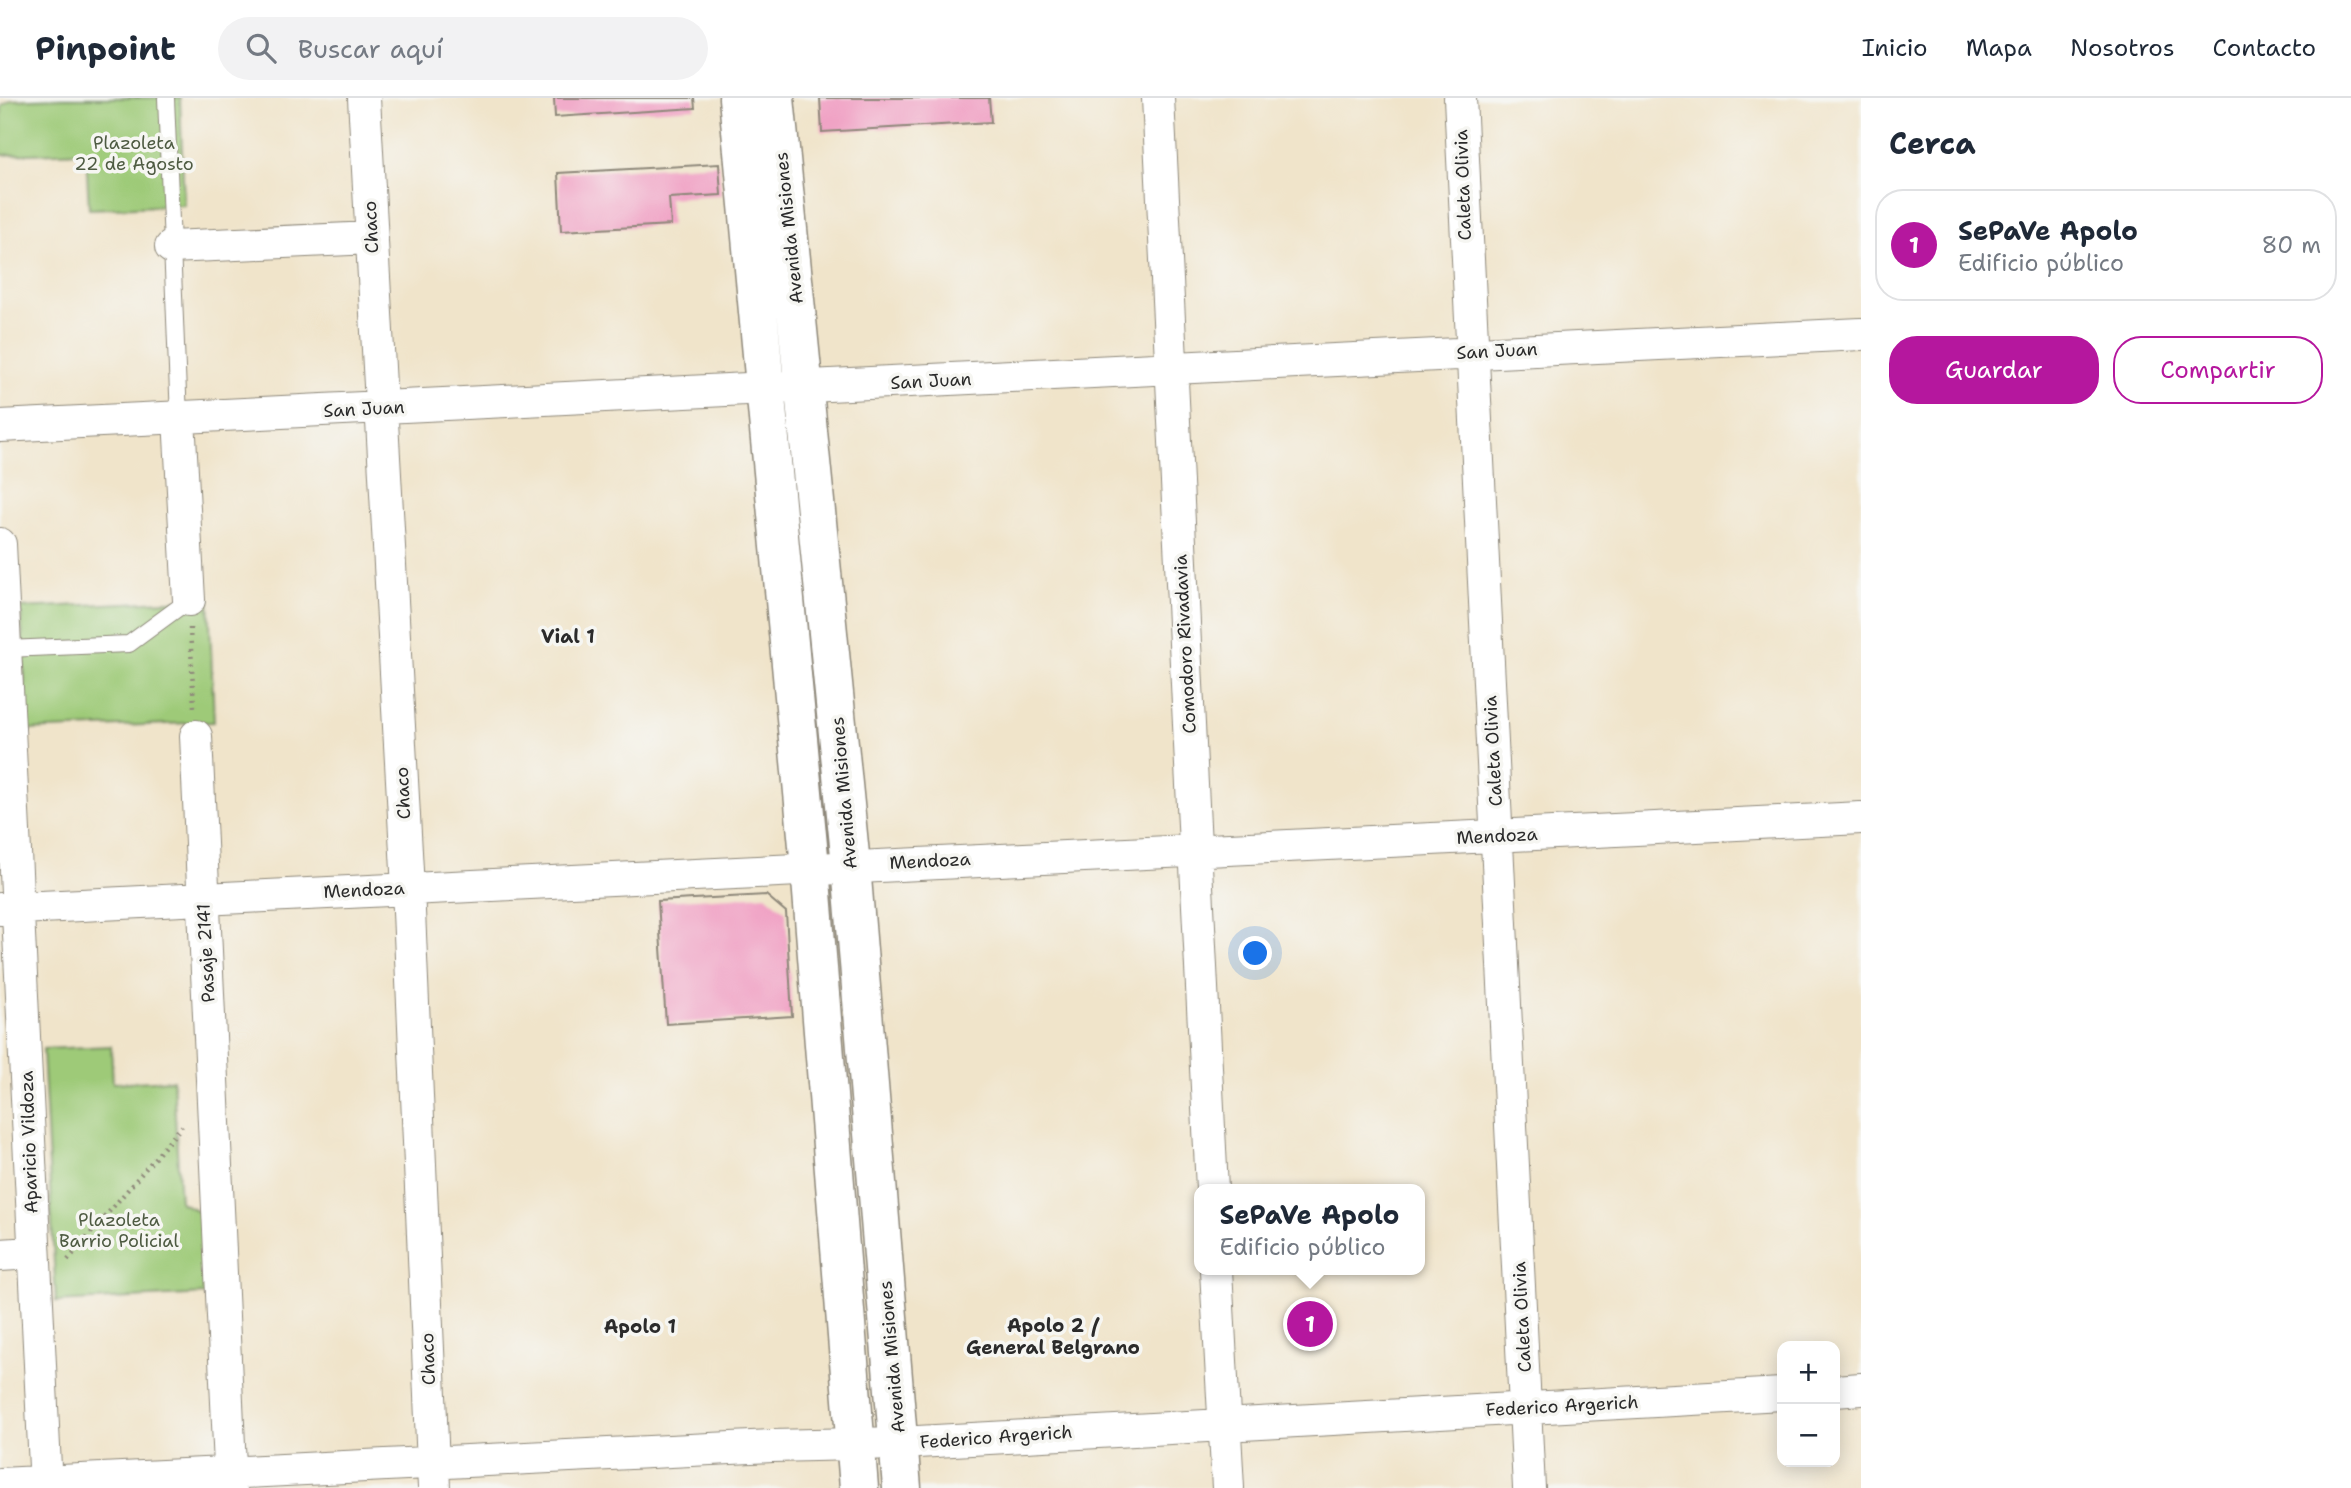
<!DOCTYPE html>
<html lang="es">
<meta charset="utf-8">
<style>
body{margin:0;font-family:"Shantell Sans",sans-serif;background:#f2f2f3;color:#1f2937}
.controls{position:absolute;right:21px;bottom:21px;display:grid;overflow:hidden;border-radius:14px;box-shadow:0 4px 18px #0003}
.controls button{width:63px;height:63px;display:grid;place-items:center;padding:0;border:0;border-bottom:2px solid #e0e1e3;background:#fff;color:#1f2937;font:35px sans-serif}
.you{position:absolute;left:1256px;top:856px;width:24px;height:24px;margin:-18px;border:5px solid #fff;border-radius:50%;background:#1a73e8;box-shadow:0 0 0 10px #1a73e833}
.badge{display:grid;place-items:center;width:46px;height:46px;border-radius:50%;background:#b5179e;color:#fff;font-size:23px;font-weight:700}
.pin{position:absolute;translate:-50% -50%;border:4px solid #fff;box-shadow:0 2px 7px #0006}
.popup{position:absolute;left:1194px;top:1086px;width:231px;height:91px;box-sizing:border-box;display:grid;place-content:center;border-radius:14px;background:#fff;filter:drop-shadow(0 2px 5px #0005);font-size:23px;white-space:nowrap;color:#747a83}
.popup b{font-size:26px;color:#1f2937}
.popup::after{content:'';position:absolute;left:50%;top:100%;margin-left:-14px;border:14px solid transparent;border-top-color:#fff}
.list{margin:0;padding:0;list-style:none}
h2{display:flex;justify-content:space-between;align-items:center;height:91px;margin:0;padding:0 28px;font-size:30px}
h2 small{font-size:23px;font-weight:400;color:#747a83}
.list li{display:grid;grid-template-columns:46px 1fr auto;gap:21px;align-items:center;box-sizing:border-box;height:112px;margin:0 14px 14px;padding:0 14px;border:2px solid #e0e1e3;border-radius:28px}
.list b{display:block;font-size:26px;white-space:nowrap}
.list p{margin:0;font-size:23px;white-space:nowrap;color:#747a83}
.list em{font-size:23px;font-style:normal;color:#747a83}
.actions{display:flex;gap:14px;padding:21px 28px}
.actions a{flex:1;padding:16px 0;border:2px solid #b5179e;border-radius:28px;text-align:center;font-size:24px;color:#b5179e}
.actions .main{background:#b5179e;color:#fff}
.icon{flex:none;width:38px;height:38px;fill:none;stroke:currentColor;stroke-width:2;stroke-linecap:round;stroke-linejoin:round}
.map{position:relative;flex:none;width:1861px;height:1390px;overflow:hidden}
header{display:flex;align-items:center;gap:42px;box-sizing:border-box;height:98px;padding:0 35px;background:#fff;border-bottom:2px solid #e0e1e3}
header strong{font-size:33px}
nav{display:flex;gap:38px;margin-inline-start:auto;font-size:24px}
.search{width:490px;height:63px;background:#f2f2f3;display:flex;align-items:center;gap:18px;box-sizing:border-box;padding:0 24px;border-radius:38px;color:#747a83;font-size:26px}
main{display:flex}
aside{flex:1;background:#fff}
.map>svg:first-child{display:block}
.green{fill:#9eca78;stroke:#647a52;stroke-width:2}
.building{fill:#f09ec2}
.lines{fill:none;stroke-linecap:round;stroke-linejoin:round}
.service-casing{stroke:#8e887a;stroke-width:18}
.minor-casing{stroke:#8e887a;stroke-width:34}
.secondary-casing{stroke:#8e887a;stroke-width:41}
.path{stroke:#8e887a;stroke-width:4.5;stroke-dasharray:2 5;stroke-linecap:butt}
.service{stroke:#fff;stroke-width:16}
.minor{stroke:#fff;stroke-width:32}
.secondary{stroke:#fff;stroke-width:38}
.labels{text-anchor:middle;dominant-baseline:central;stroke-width:7;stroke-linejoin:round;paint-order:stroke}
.park-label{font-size:18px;fill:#4e5b42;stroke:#f6f6f2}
.street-label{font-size:18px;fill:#2b2b2b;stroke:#f6f6f2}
.neighbourhood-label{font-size:19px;font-weight:bold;fill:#2b2b2b;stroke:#f6f6f2}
</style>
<header>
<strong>Pinpoint</strong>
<div class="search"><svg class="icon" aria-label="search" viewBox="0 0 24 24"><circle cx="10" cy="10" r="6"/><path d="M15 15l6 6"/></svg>Buscar aquí</div>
<nav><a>Inicio</a><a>Mapa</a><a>Nosotros</a><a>Contacto</a></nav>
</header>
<main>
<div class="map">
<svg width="1861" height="1390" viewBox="0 0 1861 1390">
<rect width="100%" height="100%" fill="#f6f6f2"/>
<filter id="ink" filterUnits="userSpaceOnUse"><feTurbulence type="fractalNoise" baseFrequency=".0143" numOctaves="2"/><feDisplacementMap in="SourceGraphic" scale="14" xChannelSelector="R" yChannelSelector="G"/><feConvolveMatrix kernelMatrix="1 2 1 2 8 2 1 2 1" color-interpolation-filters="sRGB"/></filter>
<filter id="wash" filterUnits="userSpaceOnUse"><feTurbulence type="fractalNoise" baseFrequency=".00686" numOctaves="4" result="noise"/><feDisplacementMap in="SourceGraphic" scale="28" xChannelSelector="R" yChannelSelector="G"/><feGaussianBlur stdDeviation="1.57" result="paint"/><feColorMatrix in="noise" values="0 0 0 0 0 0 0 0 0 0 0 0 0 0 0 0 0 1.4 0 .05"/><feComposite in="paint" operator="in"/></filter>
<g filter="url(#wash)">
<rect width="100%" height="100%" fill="#f0e4ca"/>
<path class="green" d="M62,0H180L184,107L89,111L86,54L0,57L2,8L12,2Z
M209,501L214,624L27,632L21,510Z
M111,948L113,985L173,982L180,1104L202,1115L206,1196L56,1204L43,951Z"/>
<g id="blocks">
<path class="building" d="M554,0H694L695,10L555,19Z
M820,0H989L991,24L822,34Z
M719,66L721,97L669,100L671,127L561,133L558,75Z
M766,797L786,814L792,918L666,926L658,803Z"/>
</g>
</g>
<g filter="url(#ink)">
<use href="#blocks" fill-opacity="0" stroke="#8e887a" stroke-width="2"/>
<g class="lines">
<g class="service-casing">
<path id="service" d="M166,0L179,320
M6,551L129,546L189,502"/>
</g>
<g class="minor-casing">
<path id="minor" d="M364,0L408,790L434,1390
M1158,0L1212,1091
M1460,0L1529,1390
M171,149L372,140
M179,320L189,502
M0,328L1861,236
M0,446L46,1390
M196,638L231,1390
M0,811L1861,720
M0,1157L33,1155
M1216,1172L1228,1390
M1835,1293L1861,1291
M0,1386L772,1348L899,1345L1782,1296"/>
</g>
<g class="secondary-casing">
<path id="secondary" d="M738,0L810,769L859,1390
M775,0L851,767L902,1390"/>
</g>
<path class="path" d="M190,530L194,609
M68,1162L182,1028"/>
<use href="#service" class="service"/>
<use href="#minor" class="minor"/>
<use href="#secondary" class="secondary"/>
</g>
</g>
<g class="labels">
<g class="park-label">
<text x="134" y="45">Plazoleta<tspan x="134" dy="21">22 de Agosto</tspan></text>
<text x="119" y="1122">Plazoleta<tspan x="119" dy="21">Barrio Policial</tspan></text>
</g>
<g class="street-label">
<text transform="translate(1463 87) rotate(-92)">Caleta Olivia</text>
<text transform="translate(371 129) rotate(-93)">Chaco</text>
<text transform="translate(789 130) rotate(-96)">Avenida Misiones</text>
<text transform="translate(1497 253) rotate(-3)">San Juan</text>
<text transform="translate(931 283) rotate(-3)">San Juan</text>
<text transform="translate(364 311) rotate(-3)">San Juan</text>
<text transform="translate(1185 546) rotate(-93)">Comodoro Rivadavia</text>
<text transform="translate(1493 653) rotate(-93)">Caleta Olivia</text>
<text transform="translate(403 695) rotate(-93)">Chaco</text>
<text transform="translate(844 695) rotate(-95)">Avenida Misiones</text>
<text transform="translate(1497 738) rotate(-3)">Mendoza</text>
<text transform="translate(930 763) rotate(-3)">Mendoza</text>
<text transform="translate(364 792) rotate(-3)">Mendoza</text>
<text transform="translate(206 855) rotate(-93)">Pasaje 2141</text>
<text transform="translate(29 1044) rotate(-92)">Aparicio Vildoza</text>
<text transform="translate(1522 1219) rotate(-93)">Caleta Olivia</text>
<text transform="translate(892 1259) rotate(-95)">Avenida Misiones</text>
<text transform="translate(428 1261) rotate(-92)">Chaco</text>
<text transform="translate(1562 1308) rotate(-3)">Federico Argerich</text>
<text transform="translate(996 1339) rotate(-4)">Federico Argerich</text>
</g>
<g class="neighbourhood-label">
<text x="568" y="538">Vial 1</text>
<text x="1053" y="1227">Apolo 2 /<tspan x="1053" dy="22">General Belgrano</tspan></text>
<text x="640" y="1228">Apolo 1</text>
</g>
</g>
</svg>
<div class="controls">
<button>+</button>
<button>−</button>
</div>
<div class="you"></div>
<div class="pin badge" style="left:1310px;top:1226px">1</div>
<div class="popup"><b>SePaVe Apolo</b>Edificio público</div>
</div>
<aside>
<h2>Cerca<small></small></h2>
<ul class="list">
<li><span class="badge">1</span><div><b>SePaVe Apolo</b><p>Edificio público</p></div><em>80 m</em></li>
</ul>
<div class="actions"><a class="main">Guardar</a><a>Compartir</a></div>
</aside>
</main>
